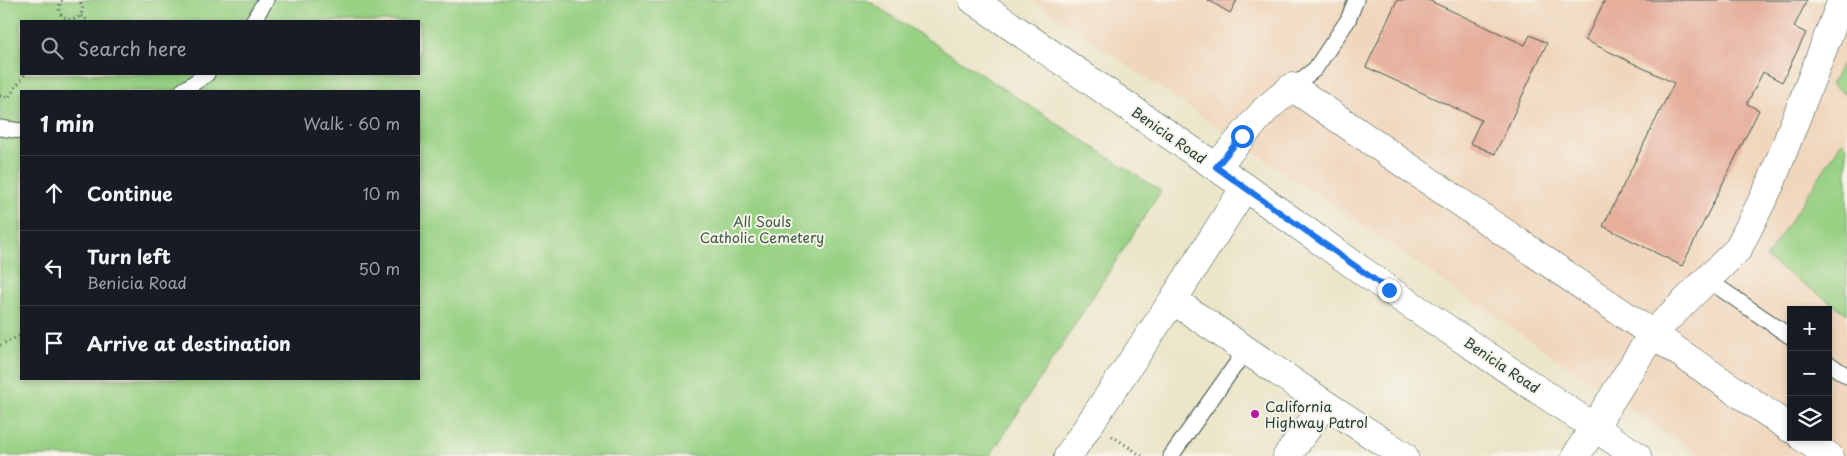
<!DOCTYPE html>
<meta charset="utf-8">
<style>
body{margin:0;font-family:"Playpen Sans",sans-serif;background:#20242c;color:#f1f3f6}
.controls{position:absolute;right:15px;bottom:15px;display:grid;overflow:hidden;border-radius:0px;box-shadow:0 2px 8px #0003}
.controls button{width:45px;height:45px;display:grid;place-items:center;padding:0;border:0;border-bottom:1px solid #363941;background:#171b24;color:#f1f3f6;font:25px sans-serif}
.stop{position:absolute;width:15px;height:15px;margin:-11px;border:4px solid #1a73e8;border-radius:50%;background:#fff}
.stop.end{background:#1a73e8;border-color:#fff;box-shadow:0 1px 5px #0008}
.list{margin:0;padding:0;list-style:none}
h2{display:flex;justify-content:space-between;align-items:center;height:65px;margin:0;padding:0 20px;font-size:21px}
h2 small{font-size:16px;font-weight:400;color:#9ea1a6}
.list li{display:grid;grid-template-columns:32px 1fr auto;gap:15px;align-items:center;box-sizing:border-box;height:75px;padding:0 20px;border-top:1px solid #363941}
.list b{display:block;font-size:19px;white-space:nowrap}
.list p{margin:0;font-size:16px;white-space:nowrap;color:#9ea1a6}
.list em{font-size:16px;font-style:normal;color:#9ea1a6}
.icon{flex:none;width:28px;height:28px;fill:none;stroke:currentColor;stroke-width:2;stroke-linecap:round;stroke-linejoin:round}
.map{position:relative;flex:none;width:1847px;height:456px;overflow:hidden}
.search{position:absolute;background:#171b24;box-shadow:0 2px 8px #0003;left:20px;top:20px;width:400px;height:55px;display:flex;align-items:center;gap:12px;box-sizing:border-box;padding:0 18px;border-radius:0px;color:#9ea1a6;font-size:19px}
.panel{position:absolute;background:#171b24;box-shadow:0 2px 8px #0003;left:20px;top:90px;width:400px;height:290px;border-radius:0px}
.map>svg:first-child{display:block}
.built{fill:#f0d6bc;fill-rule:evenodd}
.green{fill:#98d184;stroke:#5c875c;fill-rule:evenodd}
.building{fill:#e6af9c}
.lines{fill:none;stroke-linecap:round;stroke-linejoin:round}
.service-casing{stroke:#3e564a;stroke-width:17}
.minor-casing{stroke:#3e564a;stroke-width:29}
.secondary-casing{stroke:#3e564a;stroke-width:29}
.path{stroke:#3e564a;stroke-width:3;stroke-dasharray:1 4;stroke-linecap:butt}
.service{stroke:#fff;stroke-width:15}
.minor{stroke:#fff;stroke-width:28}
.secondary{stroke:#fff;stroke-width:28}
.route{stroke:#1a73e8;stroke-width:6}
.poi-dot{fill:#b5179e;stroke:#f7f3e8;stroke-width:2}
.labels{text-anchor:middle;dominant-baseline:central;stroke-width:4;stroke-linejoin:round;paint-order:stroke}
.street-label{font-size:14px;fill:#1f3d34;stroke:#f7f3e8}
.park-label{font-size:14px;fill:#375b44;stroke:#f7f3e8}
.poi-label{font-size:14px;fill:#1f3d34;stroke:#f7f3e8;text-anchor:start}
</style>
<div class="map">
<svg width="1847" height="456" viewBox="0 0 1847 456">
<rect width="100%" height="100%" fill="#f7f3e8"/>
<filter id="ink" filterUnits="userSpaceOnUse"><feTurbulence type="fractalNoise" baseFrequency=".02" numOctaves="2"/><feDisplacementMap in="SourceGraphic" scale="10" xChannelSelector="R" yChannelSelector="G"/><feConvolveMatrix kernelMatrix="1 2 1 2 8 2 1 2 1" color-interpolation-filters="sRGB"/></filter>
<filter id="wash" filterUnits="userSpaceOnUse"><feTurbulence type="fractalNoise" baseFrequency=".0096" numOctaves="4" result="noise"/><feDisplacementMap in="SourceGraphic" scale="20" xChannelSelector="R" yChannelSelector="G"/><feGaussianBlur stdDeviation="1.12" result="paint"/><feColorMatrix in="noise" values="0 0 0 0 0 0 0 0 0 0 0 0 0 0 0 0 0 1.4 0 .05"/><feComposite in="paint" operator="in"/></filter>
<g filter="url(#wash)">
<rect width="100%" height="100%" fill="#ebe5c9"/>
<path class="built" d="M1032,0H1847V456H1699ZM1791,310H1828V437H1791Z"/>
<path class="green" d="M0,0H867L1161,191L990,456H0ZM21,21H419V74H21ZM21,91H419V379H21Z
M1847,54V95L1831,85Z
M1842,142L1847,146V314L1766,258Z"/>
<g id="blocks">
<path class="building" d="M1208,0H1237L1230,13Z
M1397,0H1428L1525,45L1530,35L1547,43L1495,154L1470,143L1481,120L1366,67Z
M1605,0H1807L1794,27L1806,33L1782,82L1763,72L1747,104L1759,110L1682,266L1603,226L1674,83L1585,40Z"/>
</g>
</g>
<g filter="url(#ink)">
<use href="#blocks" fill-opacity="0" stroke="#3e564a" stroke-width="1"/>
<g class="lines">
<g class="service-casing">
<path id="service" d="M253,21L266,0
M1292,87L1315,69L1348,20L1356,0
M182,91L207,74
M0,128L21,131
M1708,280L1791,337
M1828,363L1847,376
M1171,456L1246,350"/>
</g>
<g class="minor-casing">
<path id="minor" d="M1216,167L1265,110L1292,87L1791,429
M1173,300L1325,404L1404,456
M1802,437L1829,456
M1068,456L1173,300L1245,187
M1287,456L1325,404
M1576,456L1653,333L1738,249L1771,183L1842,0"/>
</g>
<g class="secondary-casing">
<path id="secondary" d="M973,0L1245,187L1389,290L1637,456"/>
</g>
<path class="path" d="M62,0L60,3L59,11C67,29 91,16 79,0
M81,16L89,21
M0,96L9,97L25,74
M0,345L21,335
M1112,436L1142,456"/>
<use href="#service" class="service"/>
<use href="#minor" class="minor"/>
<use href="#secondary" class="secondary"/>
</g>
</g>
<g class="lines" filter="url(#ink)">
<path class="route" d="M1242,136L1216,167L1389,290"/>
</g>
<circle class="poi-dot" cx="1255" cy="414" r="5"/>
<g class="labels">
<g class="street-label">
<text transform="translate(1169 135) rotate(35)">Benicia Road</text>
<text transform="translate(1502 365) rotate(34)">Benicia Road</text>
</g>
<g class="park-label">
<text x="762" y="221">All Souls<tspan x="762" dy="16">Catholic Cemetery</tspan></text>
</g>
<g class="poi-label">
<text x="1265" y="406">California<tspan x="1265" dy="16">Highway Patrol</tspan></text>
</g>
</g>
</svg>
<div class="controls">
<button>+</button>
<button>−</button>
<button><svg class="icon" aria-label="layers" viewBox="0 0 24 24"><path d="M12 4l9 5-9 5-9-5zM3 14l9 5 9-5"/></svg></button>
</div>
<div class="stop" style="left:1242px;top:136px"></div>
<div class="stop end" style="left:1389px;top:290px"></div>
<div class="search"><svg class="icon" aria-label="search" viewBox="0 0 24 24"><circle cx="10" cy="10" r="6"/><path d="M15 15l6 6"/></svg>Search here</div>
<section class="panel">
<h2>1 min<small>Walk · 60 m</small></h2>
<ul class="list">
<li><svg class="icon" aria-label="ahead" viewBox="0 0 24 24"><path d="M12 20V5M6 11l6-6 6 6"/></svg><div><b>Continue</b></div><em>10 m</em></li>
<li><svg class="icon" aria-label="left" viewBox="0 0 24 24"><path d="M17 20v-9H6M10 6l-5 5 5 5"/></svg><div><b>Turn left</b><p>Benicia Road</p></div><em>50 m</em></li>
<li><svg class="icon" aria-label="arrive" viewBox="0 0 24 24"><path d="M6 21V4h12l-3 4 3 4H6"/></svg><div><b>Arrive at destination</b></div></li>
</ul>
</section>
</div>
